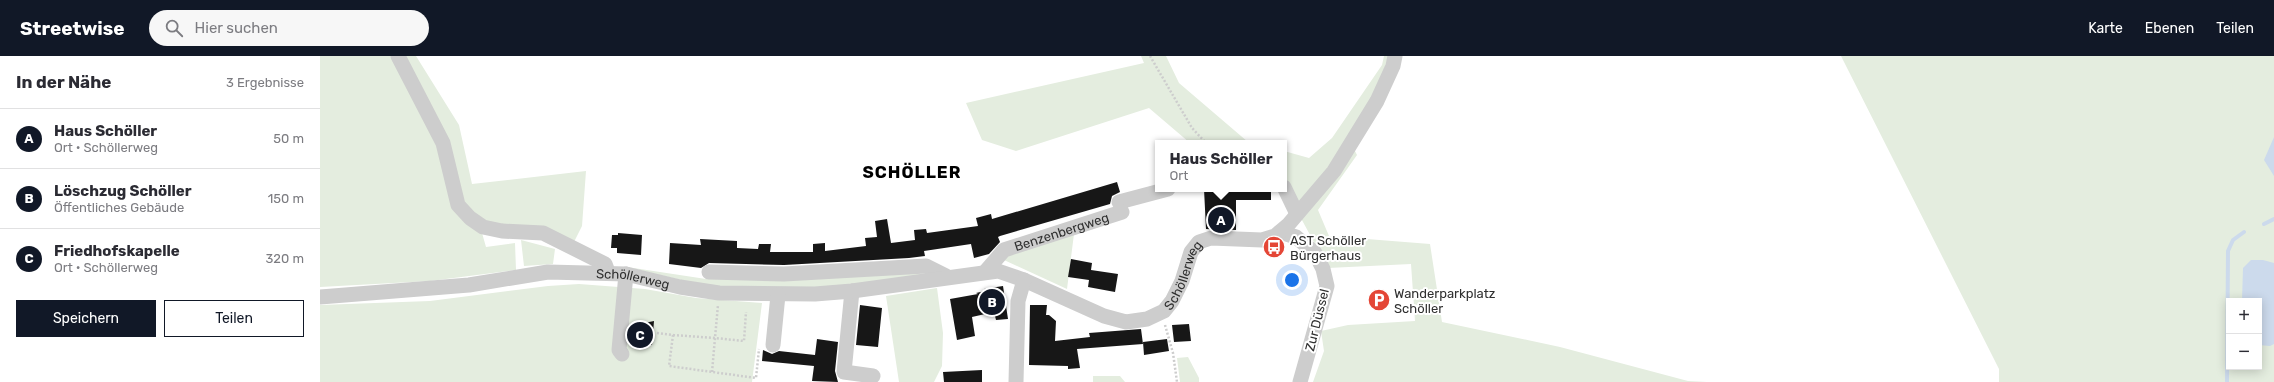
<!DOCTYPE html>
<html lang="de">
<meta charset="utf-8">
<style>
body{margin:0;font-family:Rubik,sans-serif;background:#f7f7f7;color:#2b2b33}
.controls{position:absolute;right:12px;bottom:12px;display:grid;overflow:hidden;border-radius:0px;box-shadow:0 2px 10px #0003}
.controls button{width:36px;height:36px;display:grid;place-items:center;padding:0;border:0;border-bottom:1px solid #e1e1e2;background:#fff;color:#2b2b33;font:20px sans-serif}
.you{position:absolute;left:972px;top:224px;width:14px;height:14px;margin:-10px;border:3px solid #fff;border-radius:50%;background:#1a73e8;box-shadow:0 0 0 6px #1a73e833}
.badge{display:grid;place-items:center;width:26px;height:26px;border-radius:50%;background:#111827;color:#fff;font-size:13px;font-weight:700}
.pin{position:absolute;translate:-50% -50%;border:2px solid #fff;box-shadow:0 1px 4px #0006}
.popup{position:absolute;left:835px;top:84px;width:132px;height:52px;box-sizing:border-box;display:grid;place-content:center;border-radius:0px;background:#fff;filter:drop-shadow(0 1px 3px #0005);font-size:13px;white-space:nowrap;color:#7c7c81}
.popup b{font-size:15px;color:#2b2b33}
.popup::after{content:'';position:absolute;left:50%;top:100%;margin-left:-8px;border:8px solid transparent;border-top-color:#fff}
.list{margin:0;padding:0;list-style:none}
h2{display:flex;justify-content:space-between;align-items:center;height:52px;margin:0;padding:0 16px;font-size:17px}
h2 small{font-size:13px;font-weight:400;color:#7c7c81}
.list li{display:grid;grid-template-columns:26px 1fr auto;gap:12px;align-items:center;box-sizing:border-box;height:60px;padding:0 16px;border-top:1px solid #e1e1e2}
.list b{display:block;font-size:15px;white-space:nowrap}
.list p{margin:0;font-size:13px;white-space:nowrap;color:#7c7c81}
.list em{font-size:13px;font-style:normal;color:#7c7c81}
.actions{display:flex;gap:8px;padding:12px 16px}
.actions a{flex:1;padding:9px 0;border:1px solid #111827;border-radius:0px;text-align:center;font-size:14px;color:#111827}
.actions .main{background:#111827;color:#fff}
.icon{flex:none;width:22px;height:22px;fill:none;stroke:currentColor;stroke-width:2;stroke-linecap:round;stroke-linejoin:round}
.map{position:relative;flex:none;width:1954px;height:326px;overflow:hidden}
header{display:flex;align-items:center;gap:24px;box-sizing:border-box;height:56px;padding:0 20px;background:#111827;color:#fff}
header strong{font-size:19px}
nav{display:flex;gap:22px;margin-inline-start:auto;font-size:14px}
.search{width:280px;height:36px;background:#f7f7f7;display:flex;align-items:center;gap:10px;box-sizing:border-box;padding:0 14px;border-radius:22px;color:#7c7c81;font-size:15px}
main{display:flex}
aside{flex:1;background:#fff}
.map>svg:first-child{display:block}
.green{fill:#e4eddf;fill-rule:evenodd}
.water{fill:#ccdaec}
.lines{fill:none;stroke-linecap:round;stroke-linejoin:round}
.stream{stroke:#ccdaec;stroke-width:4}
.building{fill:#171717}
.path{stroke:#cdcdcd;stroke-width:2.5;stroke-dasharray:2 2;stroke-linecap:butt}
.minor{stroke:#cdcdcd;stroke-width:15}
.labels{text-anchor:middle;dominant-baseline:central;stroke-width:4;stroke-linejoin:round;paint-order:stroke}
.street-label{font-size:13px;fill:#303030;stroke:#fff}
.poi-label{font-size:13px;fill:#303030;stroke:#fff;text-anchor:start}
.district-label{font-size:17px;font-weight:bold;letter-spacing:1px;fill:#000;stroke:#fff}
</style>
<header>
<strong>Streetwise</strong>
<div class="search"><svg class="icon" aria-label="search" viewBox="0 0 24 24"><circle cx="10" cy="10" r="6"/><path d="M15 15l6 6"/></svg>Hier suchen</div>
<nav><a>Karte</a><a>Ebenen</a><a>Teilen</a></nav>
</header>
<main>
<aside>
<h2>In der Nähe<small>3 Ergebnisse</small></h2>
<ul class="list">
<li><span class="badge">A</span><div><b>Haus Schöller</b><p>Ort · Schöllerweg</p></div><em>50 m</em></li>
<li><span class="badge">B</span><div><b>Löschzug Schöller</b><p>Öffentliches Gebäude</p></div><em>150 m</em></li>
<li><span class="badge">C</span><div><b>Friedhofskapelle</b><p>Ort · Schöllerweg</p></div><em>320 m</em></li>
</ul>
<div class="actions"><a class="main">Speichern</a><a>Teilen</a></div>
</aside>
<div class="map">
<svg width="1954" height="326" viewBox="0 0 1954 326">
<rect width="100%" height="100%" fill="#fff"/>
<path class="green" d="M0,0H74L110,64L131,142L162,177L166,191L195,187L196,214L110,225L0,231Z
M81,0H96L139,69L152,128L266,115L262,170L253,188L164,166L142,147Z
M821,0H846L859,27L928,86L933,87H870L829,52L696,95L662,84L646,47L824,7Z
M1064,0H1069L1034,93L1037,99L998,154L1009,180L1110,188L1122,266L1240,291L1368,325L1387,326H993L1004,295L1001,275L1028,269L1095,265L1091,208L1008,212L964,131V95L989,102L1012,82L1062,9Z
M1521,0H1954V326H1679V313ZM1909,245H1939V311H1909Z
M754,178L747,233L684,204V201Z
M201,184L235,193L233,208L204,210Z
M307,211L386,223L551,215L611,218L496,233L390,231Z
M259,228L325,233L376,242L442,247L432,326H0V249L110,245L228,230Z
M617,232L623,277L622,310L614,326H579L566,240Z
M868,301L879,322V326H860L857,302Z
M773,320H800L805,326H773Z"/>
<path class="water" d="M1954,81V120L1944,104Z
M1931,204H1943L1954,207V288L1950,290L1939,289V245H1922L1923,212Z"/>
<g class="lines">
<path class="stream" d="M1944,168L1954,163
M1907,326L1908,195L1913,184L1924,176"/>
</g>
<path class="building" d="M797,126L800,136L792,140L790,148L680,180L678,181L680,186L669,198L654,202L651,188L604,195L605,200L589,202L464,209L389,207L381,212L349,208L350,187L381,189L380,183L417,185V192L438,193L439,188H451L450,196H493V188L505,187V195L546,190L545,182L557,181L555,165L567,163L571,187L595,184L594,174L606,173L607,177L658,170L656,162L671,158L672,163Z
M884,133H951V144H916V174L886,173Z
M298,177L322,179L321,199L297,197V192H291L292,179H298Z
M751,203L772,207L771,214L798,218L795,236L768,231L769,224L748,221Z
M683,230L688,263L676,264L674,256L652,261L655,280L637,284L630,243L658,238L656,237L665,235L664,233Z
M540,249L562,252L558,291L536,289Z
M710,249H727L726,259H729L736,265L735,285L770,281L769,277L821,273L823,288L757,293L760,312L748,313V310L709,309Z
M334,265L332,289L309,287L310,270Z
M869,268L871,285L854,286L852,269Z
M497,283L518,286L515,315L518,326L492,325L494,310L442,305L443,294L452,298L459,295L495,299Z
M847,283L849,295L824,299L823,286Z
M662,314V326H624L623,316Z"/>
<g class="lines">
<path class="path" d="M830,0L872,72L886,87
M845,269L853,297L857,326
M337,277L353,279L349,310L436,322L439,293
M353,279L395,282L398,249
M392,316L395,282L424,285L426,256"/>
<g class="minor">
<path d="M78,0L123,87L138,149L150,162L163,171L182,175L223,177L285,208L288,216"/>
<path d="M964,131L977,158"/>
<path d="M799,146L848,133"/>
<path d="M960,176L976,181L995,197L1003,213L1007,230L980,326"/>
<path id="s1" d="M666,215L684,194L802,156"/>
<path d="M389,216L464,218L606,210L626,220"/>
<path d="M532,235L524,316L553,320"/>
<path id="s2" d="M0,241L149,229L228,216L306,218L360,231L399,237L495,238L532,235L678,215L704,224L784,260L806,266L827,263L844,255L852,245L862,225L871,196L879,186L891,182L942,184L955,180L968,169L1014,115L1057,45L1073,10L1075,0"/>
<path d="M453,289L458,239"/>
<path d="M302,298L299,294L306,218"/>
<path d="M696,326L698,245L704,224"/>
</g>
</g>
<defs>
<g id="bus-disc" transform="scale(1.15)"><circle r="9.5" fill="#e44636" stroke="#fff"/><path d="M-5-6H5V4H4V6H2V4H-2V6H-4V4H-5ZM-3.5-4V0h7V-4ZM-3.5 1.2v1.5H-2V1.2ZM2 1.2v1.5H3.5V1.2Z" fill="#fff"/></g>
<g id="parking-disc" transform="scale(1.15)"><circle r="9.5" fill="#e44636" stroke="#fff"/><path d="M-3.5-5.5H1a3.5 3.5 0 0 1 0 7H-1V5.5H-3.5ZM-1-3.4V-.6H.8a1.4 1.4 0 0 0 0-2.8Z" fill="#fff"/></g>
</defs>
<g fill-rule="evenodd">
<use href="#bus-disc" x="954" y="191"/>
<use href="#parking-disc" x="1059" y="244"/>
</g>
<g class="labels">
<g class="street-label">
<text stroke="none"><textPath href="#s1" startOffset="88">Benzenbergweg</textPath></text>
<text stroke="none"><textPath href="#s2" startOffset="902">Schöllerweg</textPath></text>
<text stroke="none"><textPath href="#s2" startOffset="315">Schöllerweg</textPath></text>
<text transform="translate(997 264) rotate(-76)">Zur Düssel</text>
</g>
<g class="poi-label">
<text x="970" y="184">AST Schöller<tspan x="970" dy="15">Bürgerhaus</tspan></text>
<text x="1074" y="237">Wanderparkplatz<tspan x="1074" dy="15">Schöller</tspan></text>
</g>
<g class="district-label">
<text x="592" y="116">SCHÖLLER</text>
</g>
</g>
</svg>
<div class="controls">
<button>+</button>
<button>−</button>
</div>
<div class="you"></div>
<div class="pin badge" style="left:901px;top:164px">A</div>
<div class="popup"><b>Haus Schöller</b>Ort</div>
<div class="pin badge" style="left:672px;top:246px">B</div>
<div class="pin badge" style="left:320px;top:279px">C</div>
</div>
</main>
